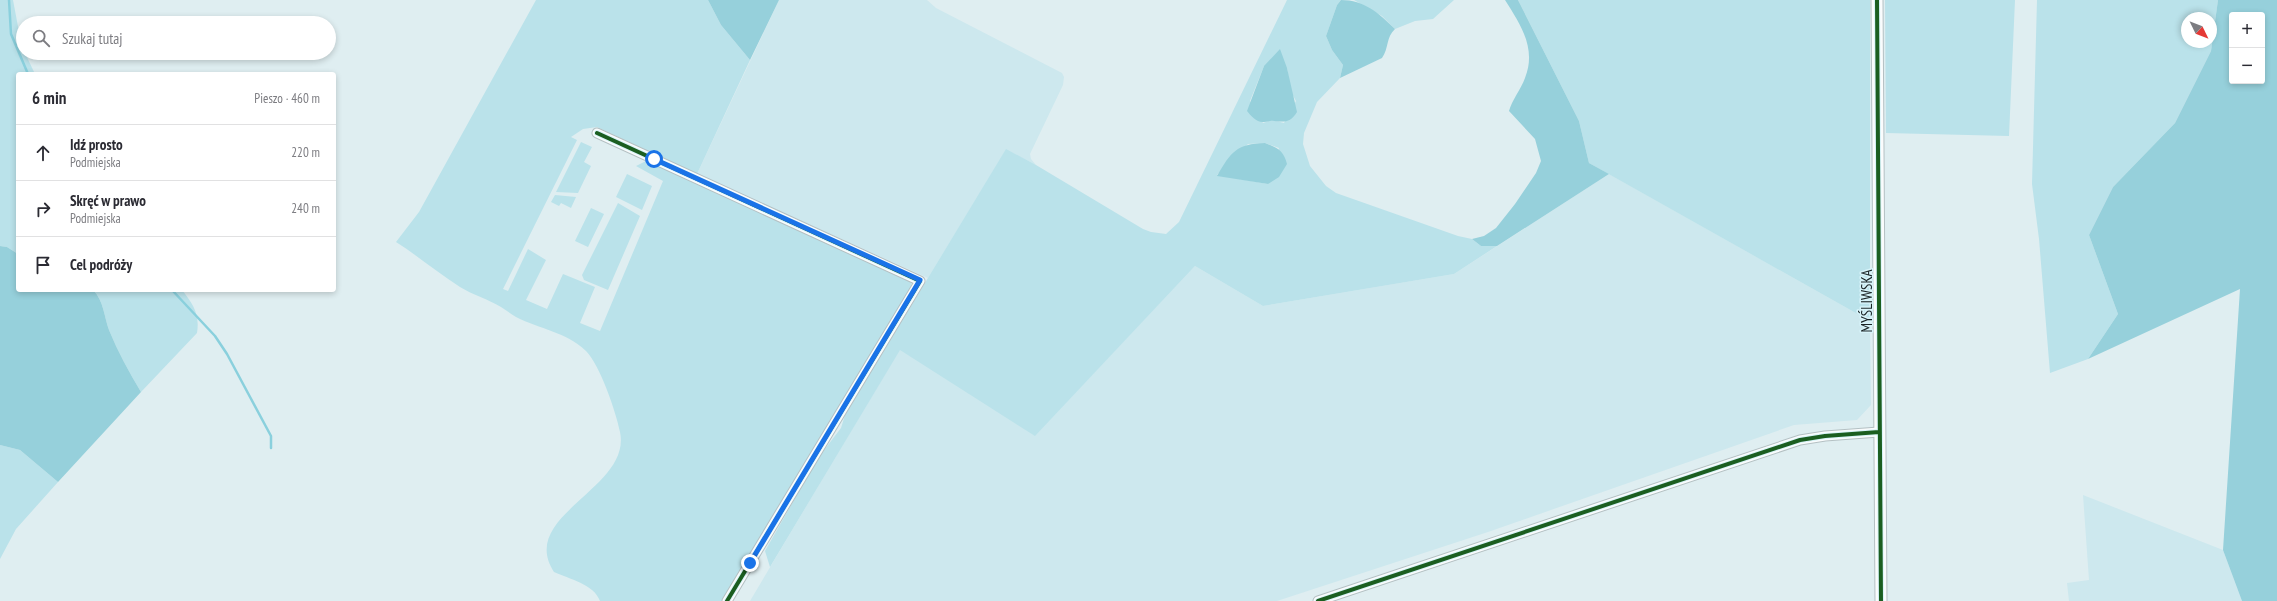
<!DOCTYPE html>
<html lang="pl">
<meta charset="utf-8">
<style>
body{margin:0;font-family:"PT Sans Narrow",sans-serif;background:#f7f7f7;color:#2b2b33}
.controls{position:absolute;right:12px;top:12px;display:grid;overflow:hidden;border-radius:4px;box-shadow:0 2px 6px #0003}
.controls button{width:36px;height:36px;display:grid;place-items:center;padding:0;border:0;border-bottom:1px solid #e1e1e2;background:#fff;color:#2b2b33;font:20px sans-serif}
.compass{position:absolute;left:2181px;top:12px;width:36px;height:36px;border-radius:50%;background:#fff;box-shadow:0 2px 6px #0003;rotate:133deg}
.stop{position:absolute;width:12px;height:12px;margin:-9px;border:3px solid #1a73e8;border-radius:50%;background:#fff}
.stop.end{background:#1a73e8;border-color:#fff;box-shadow:0 1px 4px #0008}
.list{margin:0;padding:0;list-style:none}
h2{display:flex;justify-content:space-between;align-items:center;height:52px;margin:0;padding:0 16px;font-size:17px}
h2 small{font-size:13px;font-weight:400;color:#7c7c81}
.list li{display:grid;grid-template-columns:26px 1fr auto;gap:12px;align-items:center;box-sizing:border-box;height:56px;padding:0 16px;border-top:1px solid #e1e1e2}
.list b{display:block;font-size:15px;white-space:nowrap}
.list p{margin:0;font-size:13px;white-space:nowrap;color:#7c7c81}
.list em{font-size:13px;font-style:normal;color:#7c7c81}
.icon{flex:none;width:22px;height:22px;fill:none;stroke:currentColor;stroke-width:2;stroke-linecap:round;stroke-linejoin:round}
.map{position:relative;flex:none;width:2277px;height:601px;overflow:hidden}
.search{position:absolute;background:#fff;box-shadow:0 2px 6px #0003;left:16px;top:16px;width:320px;height:44px;display:flex;align-items:center;gap:10px;box-sizing:border-box;padding:0 14px;border-radius:22px;color:#7c7c81;font-size:15px}
.panel{position:absolute;background:#fff;box-shadow:0 2px 6px #0003;left:16px;top:72px;width:320px;height:220px;border-radius:4px}
.map>svg:first-child{display:block}
.built{fill:#cde8ee}
.green{fill:#bae2ea;fill-rule:evenodd}
.forest{fill:#96d0db;fill-rule:evenodd}
.lines{fill:none;stroke-linecap:round;stroke-linejoin:round}
.stream{stroke:#8ad0dd;stroke-width:2.5}
.minor-casing{stroke:#b4c0c3;stroke-width:11}
.tertiary-casing{stroke:#b4c0c3;stroke-width:13}
.minor{stroke:#fafcfd;stroke-width:9}
.tertiary{stroke:#fafcfd;stroke-width:11}
.cycleway-casing{stroke:#d7f3f9;stroke-width:6}
.cycleway{stroke:#1b5e20;stroke-width:4}
.route{stroke:#1a73e8;stroke-width:5}
.labels{text-anchor:middle;dominant-baseline:central;stroke-width:3;stroke-linejoin:round;paint-order:stroke}
.street-label{font-size:15px;fill:#1a2426;stroke:#d7f3f9}
</style>
<div class="map">
<svg width="2277" height="601" viewBox="0 0 2277 601">
<rect width="100%" height="100%" fill="#dfeef1"/>
<path class="built" d="M779,0H927L936,8L1062,73L1064,77L1063,85L1030,154L1031,159L1036,165L1006,150L928,278L697,174Z
M1609,174L1870,321L1871,405L1857,420L1794,425L1488,532L1277,601H750L900,349L1035,435L1195,266L1263,306L1454,274Z
M2083,495L2223,550L2242,601H2069L2067,583L2089,580Z"/>
<path class="green" d="M0,0H13L23,53H25L35,74H18V254L7,247L0,246Z
M536,0H708L721,25L750,60L697,174L597,127L583,129L571,137L577,140L503,289L508,291L528,249L546,260L526,300L547,309L563,274L595,287L580,323L600,331L663,181L636,166L648,160L912,282L910,290L722,601H600C594,584 569,579 554,572C517,515 632,489 620,432C616,412 600,365 586,351C566,332 540,329 516,317C511,314 506,310 501,307C488,299 473,295 460,287C438,273 418,256 396,242L419,212Z
M1287,0H1341L1337,5L1326,36L1332,50L1343,65L1340,78L1317,102L1304,133L1303,144L1310,166L1326,186L1336,193L1458,236L1472,239L1481,246H1497L1454,274L1263,306L1195,266L1035,436L900,350L770,567L765,551L818,458L841,428L845,415L1006,149L1036,165L1143,229L1151,232L1166,234L1179,222ZM1264,66L1287,68L1291,92L1296,101L1284,123L1272,120L1263,123L1250,101ZM1265,143L1279,148L1268,184L1217,175L1248,144Z
M1354,0H1454L1433,19L1415,21L1395,29L1382,16Z
M1518,0H1870V321L1589,163L1579,121Z
M1885,0H2015L2009,136L1886,133Z
M2037,0H2218L2211,51L2175,123L2113,187L2089,235L2118,314L2088,359L2050,373L2039,239L2032,184ZM2187,18H2211V42H2187Z
M581,142L592,147L584,162L591,166L578,193L556,192Z
M627,174L652,186L642,210L616,197Z
M555,195L576,197L571,208L561,203L559,206L551,202Z
M618,203L640,216L608,290L584,280L582,275Z
M591,208L604,214L588,247L575,241Z
M93,290H182C193,304 200,314 197,333L141,392C129,372 118,352 109,330C104,317 104,301 93,290Z
M0,445L20,450L58,482L16,529L0,559Z"/>
<path class="forest" d="M708,0H779L750,60L721,25Z
M1341,0C1364,0 1379,13 1395,29C1386,37 1389,48 1382,58L1340,78L1343,65L1332,50L1326,36L1337,5Z
M1505,0H1518L1579,121L1589,163L1609,174L1497,246H1481L1472,239L1484,236L1496,228L1515,204L1536,173L1541,161L1535,139L1509,111C1512,100 1521,89 1525,78C1537,48 1520,24 1505,0Z
M2218,0H2277V601H2242L2223,550L2240,289L2088,359L2118,314L2089,235L2113,187L2175,123L2211,51ZM2232,15H2262V81H2232Z
M1280,49L1287,68L1297,112C1290,123 1285,122 1274,121C1270,120 1268,122 1264,122C1257,123 1251,116 1247,111L1264,66Z
M1265,143C1278,148 1284,151 1287,164L1279,177L1268,184L1217,176C1231,152 1236,144 1265,143Z
M0,246L7,247L18,254V290H93C104,301 104,317 109,330C118,352 129,372 141,392L58,482L20,450L0,445Z"/>
<g class="lines">
<path class="stream" d="M9,0L11,34L28,74
M172,290L215,336L227,354L271,436V448"/>
<g class="minor-casing">
<path id="minor" d="M597,133L920,281L727,601
M1318,601L1800,440L1825,436L1879,432"/>
</g>
<g class="tertiary-casing">
<path id="tertiary" d="M1877,0L1881,601"/>
</g>
<use href="#minor" class="minor"/>
<use href="#tertiary" class="tertiary"/>
<g class="cycleway-casing">
<path id="cycleway" d="M1877,0L1881,601
M597,133L920,281L727,601
M1318,601L1800,440L1825,436L1879,432"/>
</g>
<use href="#cycleway" class="cycleway"/>
</g>
<g class="lines">
<path class="route" d="M654,159L920,280L750,563"/>
</g>
<g class="labels">
<g class="street-label">
<text transform="translate(1866 301) rotate(-90)">MYŚLIWSKA</text>
</g>
</g>
</svg>
<div class="controls">
<button>+</button>
<button>−</button>
</div>
<svg class="compass" viewBox="-18 -18 36 36"><path d="M0-13l5 13h-10z" fill="#e53935"/><path d="M0 13l5-13h-10z" fill="#7c7c81"/></svg>
<div class="stop" style="left:654px;top:159px"></div>
<div class="stop end" style="left:750px;top:563px"></div>
<div class="search"><svg class="icon" aria-label="search" viewBox="0 0 24 24"><circle cx="10" cy="10" r="6"/><path d="M15 15l6 6"/></svg>Szukaj tutaj</div>
<section class="panel">
<h2>6 min<small>Pieszo · 460 m</small></h2>
<ul class="list">
<li><svg class="icon" aria-label="ahead" viewBox="0 0 24 24"><path d="M12 20V5M6 11l6-6 6 6"/></svg><div><b>Idź prosto</b><p>Podmiejska</p></div><em>220 m</em></li>
<li><svg class="icon" aria-label="right" viewBox="0 0 24 24"><path d="M7 20v-9h11M14 6l5 5-5 5"/></svg><div><b>Skręć w prawo</b><p>Podmiejska</p></div><em>240 m</em></li>
<li><svg class="icon" aria-label="arrive" viewBox="0 0 24 24"><path d="M6 21V4h12l-3 4 3 4H6"/></svg><div><b>Cel podróży</b></div></li>
</ul>
</section>
</div>
